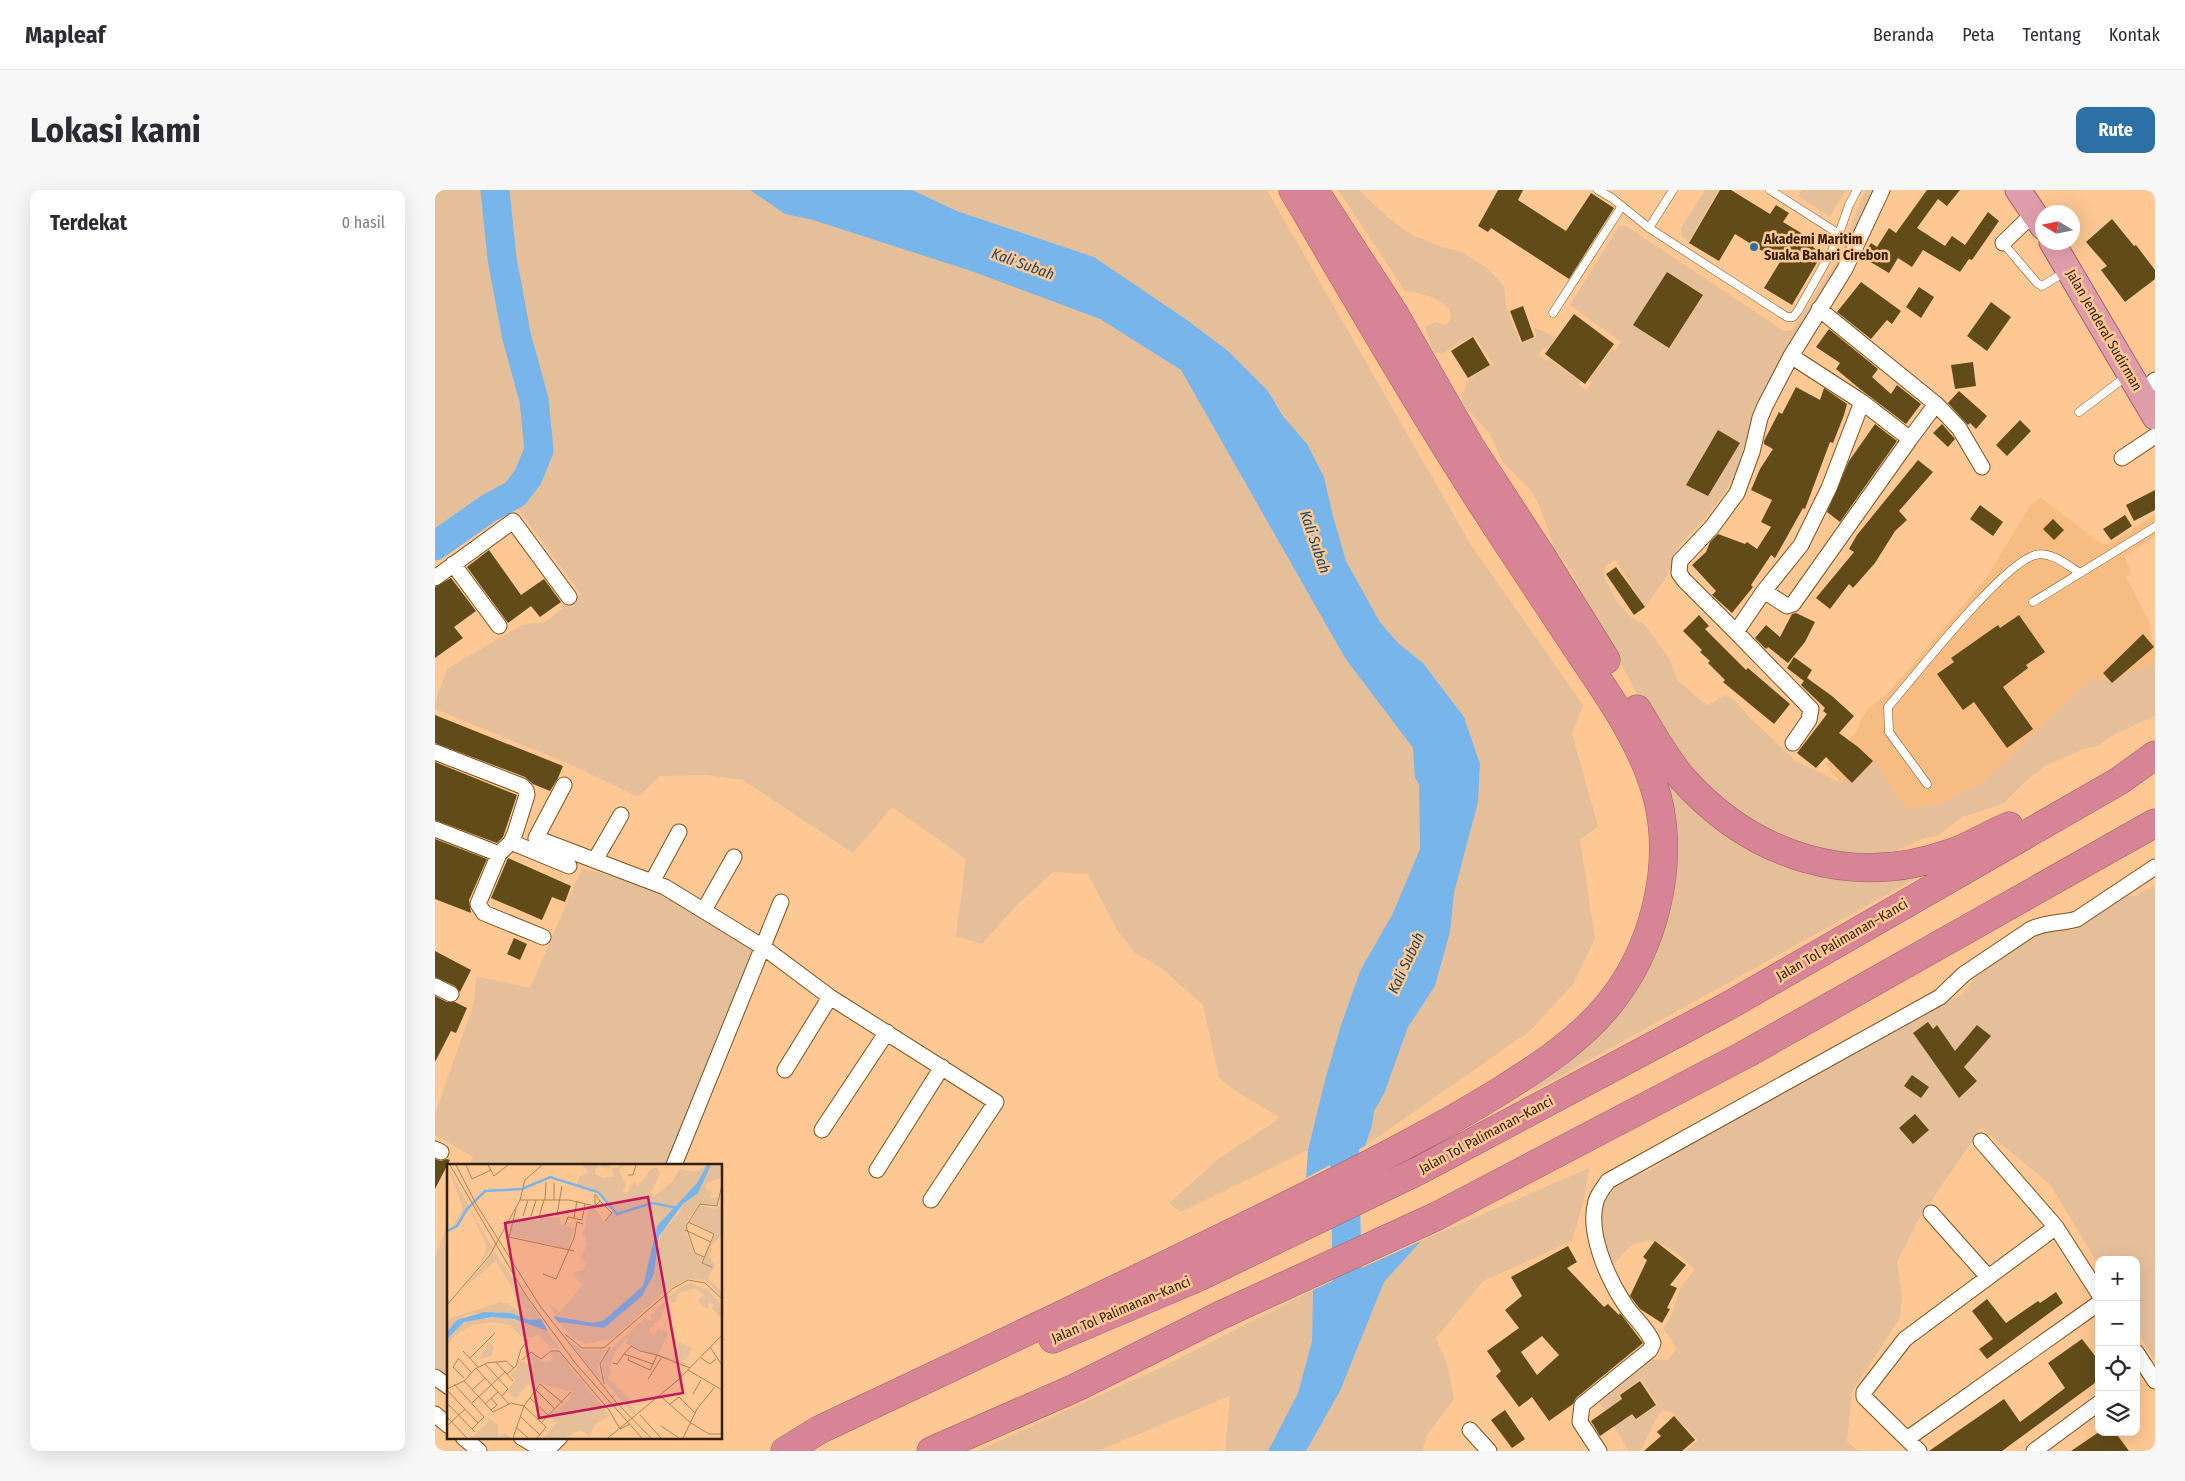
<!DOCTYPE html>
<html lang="id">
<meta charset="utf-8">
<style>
body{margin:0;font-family:"Fira Sans Condensed",sans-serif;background:#f7f7f7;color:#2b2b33}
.controls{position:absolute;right:15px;bottom:15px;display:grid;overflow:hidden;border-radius:10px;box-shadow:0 5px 20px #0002}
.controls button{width:45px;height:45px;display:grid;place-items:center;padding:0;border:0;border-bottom:1px solid #e1e1e2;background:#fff;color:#2b2b33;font:25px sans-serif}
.compass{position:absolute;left:1600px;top:15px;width:45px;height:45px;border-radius:50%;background:#fff;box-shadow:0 5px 20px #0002;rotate:280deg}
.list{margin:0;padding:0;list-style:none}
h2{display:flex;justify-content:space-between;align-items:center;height:65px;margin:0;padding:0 20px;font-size:21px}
h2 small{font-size:16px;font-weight:400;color:#7c7c81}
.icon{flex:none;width:28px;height:28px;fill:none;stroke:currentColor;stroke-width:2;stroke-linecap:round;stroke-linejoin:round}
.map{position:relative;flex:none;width:1720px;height:1261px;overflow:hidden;border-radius:10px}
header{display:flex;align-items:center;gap:30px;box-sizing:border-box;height:70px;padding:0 25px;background:#fff;border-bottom:1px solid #e1e1e2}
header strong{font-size:24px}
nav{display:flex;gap:28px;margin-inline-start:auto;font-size:18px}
.intro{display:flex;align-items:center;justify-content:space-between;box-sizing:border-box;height:120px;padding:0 30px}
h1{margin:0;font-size:35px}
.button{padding:12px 22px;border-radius:10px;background:#2d70a6;color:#fff;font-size:18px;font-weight:700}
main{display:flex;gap:30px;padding:0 30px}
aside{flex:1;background:#fff;border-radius:10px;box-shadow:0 5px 20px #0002}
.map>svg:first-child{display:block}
.built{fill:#f7bc81}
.green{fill:#e4bf9a;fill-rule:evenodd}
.water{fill:#78b5eb}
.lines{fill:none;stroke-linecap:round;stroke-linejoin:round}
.river{stroke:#78b5eb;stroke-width:29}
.building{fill:#614c19;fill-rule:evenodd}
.service-casing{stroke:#7e5019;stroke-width:9}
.minor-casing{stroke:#7e5019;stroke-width:17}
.trunk-casing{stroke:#9d6165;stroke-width:27}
.motorway-casing{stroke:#9d6165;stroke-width:29}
.service{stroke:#fff;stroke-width:8}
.minor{stroke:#fff;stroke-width:15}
.trunk{stroke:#df9cab;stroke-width:25}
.motorway{stroke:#d78496;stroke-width:28}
.poi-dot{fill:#2d70a6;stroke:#fdc893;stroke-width:2}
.labels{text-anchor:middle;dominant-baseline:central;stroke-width:5;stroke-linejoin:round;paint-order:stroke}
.poi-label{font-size:14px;font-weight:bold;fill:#321f09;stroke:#fdc893;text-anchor:start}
.street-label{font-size:14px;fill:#321f09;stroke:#fdc893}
.water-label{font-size:15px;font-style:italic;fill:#1a466a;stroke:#fdc893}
.inset-river{fill:none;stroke:#78b5eb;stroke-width:2.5}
.inset-road{fill:none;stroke:#ac845c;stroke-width:1}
.view{fill:#c2185b;fill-opacity:0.15;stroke:#c2185b;stroke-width:2.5}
.inset-edge{fill:none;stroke:#321f09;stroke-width:2.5}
</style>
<header>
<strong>Mapleaf</strong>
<nav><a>Beranda</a><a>Peta</a><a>Tentang</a><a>Kontak</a></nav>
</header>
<div class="intro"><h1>Lokasi kami</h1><a class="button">Rute</a></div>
<main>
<aside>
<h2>Terdekat<small>0 hasil</small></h2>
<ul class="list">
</ul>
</aside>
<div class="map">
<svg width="1720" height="1261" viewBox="0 0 1720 1261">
<rect width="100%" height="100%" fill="#fdc893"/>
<path class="built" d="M1606,308L1668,355L1679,351L1720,324V347L1689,366L1696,382L1691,387L1714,431L1715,445L1720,454V473L1673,491L1663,488L1654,490L1549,591L1506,613L1476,619L1468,614L1439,574L1419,590L1406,593L1391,574L1422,541L1425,531L1434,518L1454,502L1552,387L1596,314Z"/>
<path class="green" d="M0,0H315L350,24L378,30L536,81L665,129L746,180L910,468L978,558L980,588L984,594L985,659L957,725L926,779L906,835L890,890L873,960L746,1022L734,1013L786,967L835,935L844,927L802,902L784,888L768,815L726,778L700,763L682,740L653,684L618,682L580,717L547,754L521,746L531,669L457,617L418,663L308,590L271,585L225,586L203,607L141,577L0,519V513L12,479L87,435L110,432L146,404L83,319L58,302L0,343Z
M477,0H832L1036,355L1148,515L1137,544L1163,636L1145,650L1160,748L1139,793L1095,841L930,956L937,936L939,921L949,904L973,837L1000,796L1015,742L1019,703L1043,612L1045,574L1029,527L988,473L963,453L945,432L911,371L898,326L889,287L833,201L793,161L752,130L659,67L522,21Z
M903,0H924L950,25L975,44L1007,57L1027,62L1052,78L1069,96L1071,116L1085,153L1102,147L1098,137L1121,147L1112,159L1109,157L1103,165L1111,171L1113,168L1146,192L1144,195L1151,200L1157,192L1154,190L1177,159L1180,161L1186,152L1135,115L1184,36H1191L1349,141L1357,140L1403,69L1428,6L1431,0H1439L1401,84L1358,148L1326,205L1302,279L1290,302L1268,331L1244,355L1239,372L1227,394L1210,416L1180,370L1170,376L1169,387L1183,413L1197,428L1210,435L1234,468L1242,490L1271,515L1279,512L1291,505L1300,511L1313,526L1361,571L1406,593L1419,590L1439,573L1468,614L1476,619L1506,613L1549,591L1654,490L1663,488L1673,491L1720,473V526L1680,544L1663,556L1649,559L1610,576L1593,589L1568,614L1527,627L1504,645L1490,648L1451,665L1436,667L1391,660L1364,652L1291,618L1268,599L1205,509L1133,376L1121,362L1106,320L1098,303L1067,271L1055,244L1025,211L1033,190L1058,174L1039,145L1007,164L998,162L990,137L1000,132L1011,135C1031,114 984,102 970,101Z
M1270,0H1284L1253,52L1247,46L1246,38Z
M1367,0H1411L1395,27L1363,6Z
M1220,577L1284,639L1315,660L1351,676L1393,685L1496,680L1100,900L1097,899L1099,896L1209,773Z
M147,678L212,695L312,751L318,762L316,773L231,975H35L38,967L0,945V924L39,813L41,786L95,798Z
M1720,695V1171L1701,1139V1070H1664V1076L1615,994L1546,938L1483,1030L1462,1072L1467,1105L1465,1128L1417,1202L1412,1251L1423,1261H1251L1263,1250L1237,1223L1228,1220C1220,1227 1212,1250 1205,1261H1194L1163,1210L1215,1169L1233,1170L1241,1159L1236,1149L1228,1139L1235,1128L1246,1097L1260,1079C1243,1065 1223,1042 1198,1055C1190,1059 1183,1071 1176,1077C1168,1052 1156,1008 1186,991C1193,987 1203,986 1211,982C1224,976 1233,968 1242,959L1501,816L1526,805L1542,786L1555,777L1561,769L1601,744L1612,740H1640L1693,706H1700ZM1206,1189L1223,1215L1201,1230L1183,1205Z
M1154,978L1149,1009L1137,1051L1048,1091L1001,1148L1013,1177L1019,1209L992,1245L987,1261H871L905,1201L949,1092L986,1051Z
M14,1031V1187L0,1177V1067Z
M878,1100L877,1151L863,1203L833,1261H790L795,1206L663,1261H542L727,1177Z"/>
<path class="water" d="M315,0H477L522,21L659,67L752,130L793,161L833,201L848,226L872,254L889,287L898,326L911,371L945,432L963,453L988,473L1029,527L1045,574L1043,612L1019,703L1015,742L1000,796L973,837L949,904L939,921L937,936L930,956L871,988L873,960L890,890L906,835L926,779L957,725L985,659L984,594L980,588L978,558L910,468L746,180L665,129L536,81L378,30L350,24Z
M986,1051L949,1092L905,1201L871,1261H833L863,1203L877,1151L878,1100Z"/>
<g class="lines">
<path class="river" d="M0,356L54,318L80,304L93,287L104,260L99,210L81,144L67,68L60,0
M913,928L909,942L913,1123"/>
</g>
<path class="building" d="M1063,0H1088L1083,10L1131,41L1156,3L1179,18L1134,89L1056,38L1053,42L1043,36Z
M1285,0H1296L1335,24L1341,15L1354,23L1348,32L1381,52L1378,57L1387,64L1357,115L1329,98L1345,72L1300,44L1284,71L1254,53Z
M1492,0H1525L1512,16L1503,9L1482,38L1510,56L1517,46L1530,55L1553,22L1564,31L1537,70L1534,69L1525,82L1488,60L1477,77L1463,68L1454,83L1427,67L1436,53L1442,57L1454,38L1461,43Z
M1677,29L1699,56L1701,55L1720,80V89L1690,112L1666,80L1672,76L1651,52Z
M1232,82L1268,105L1234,158L1198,135Z
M1426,92L1466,121L1457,134L1452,130L1436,149L1402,122Z
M1484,97L1499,107L1486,128L1471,117Z
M1556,112L1576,127L1552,161L1532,146Z
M1088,116L1099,147L1087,152L1075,121Z
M1139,124L1179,154L1150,194L1110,164Z
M1394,139L1443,179L1437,187L1456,204L1462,195L1486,214L1471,234L1425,199L1401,179L1405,173L1381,157Z
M1038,147L1055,175L1033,188L1016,161Z
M1538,172L1541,196L1520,199L1516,175Z
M1361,197L1385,210L1389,198L1412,214L1409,225L1398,253L1395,252L1370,319L1368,318L1340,368L1336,365L1316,395L1318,397L1297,423L1277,405L1281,401L1257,375L1271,362L1275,352L1283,344L1310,354L1312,352L1322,359L1336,337L1326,332L1337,310L1316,300L1325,279L1338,259L1329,254V251L1344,222L1347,224Z
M1524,201L1552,226L1541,239L1535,233L1533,235L1513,213Z
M1585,230L1596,241L1572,266L1561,255Z
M1440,234L1462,251L1405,332L1392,322L1414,271Z
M1507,234L1520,249L1513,257L1498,243Z
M1283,240L1305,253L1273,306L1251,295Z
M1483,270L1498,282L1464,321L1472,330L1460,341L1440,373L1418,398L1414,394L1395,419L1381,408L1419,362L1414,359L1422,345Z
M1720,300V320L1699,331L1691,315Z
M1545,315L1568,332L1558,346L1535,329Z
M1690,325L1697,336L1676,350L1668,339Z
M1618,329L1629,340L1619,350L1608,339Z
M54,360L86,405L109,389L126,412L105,427L96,416L73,433L32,377Z
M1181,377L1210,417L1199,425L1171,384Z
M16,388L41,421L19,437L28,448L0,468V397Z
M1361,423L1380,432L1370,452L1353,473L1333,457L1331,459L1320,448L1331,435L1345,447L1357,424Z
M1264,425L1274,436L1270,439L1311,480L1313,478L1355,514L1339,534L1288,492L1290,490L1273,473L1275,471L1265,462L1267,460L1248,441Z
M1584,425L1610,462L1591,475L1593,478L1568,497L1598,539L1572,558L1539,512L1528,520L1502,484L1519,472L1516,468L1563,435L1565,438Z
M1708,444L1719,457L1677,493L1668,483Z
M1359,467L1377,480L1372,488L1397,506L1419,526L1404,543L1423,557L1438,571L1417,593L1391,567L1381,578L1362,563L1392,524L1388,521L1390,518L1366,495L1369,491L1352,478Z
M0,525L128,576L123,588L115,601L98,594L90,587L0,553Z
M0,572L82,605L68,647L62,653L0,630Z
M0,649L52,669L34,710L36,723L0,709Z
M73,668L136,696L130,712L117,707L107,730L56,708Z
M79,748L92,754L85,770L72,764Z
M0,761L36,780L25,802L20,796L0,787Z
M0,806L12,812H20L32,818L21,843L16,841L0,872Z
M1493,832L1498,839L1502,835L1520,861L1542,835L1556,846L1529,877L1542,891L1524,908L1478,843Z
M1477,885L1494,897L1486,908L1469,896Z
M1480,924L1494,940L1478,954L1464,938Z
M0,969L6,971L12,969L15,970L0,999Z
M1220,1051L1251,1075L1235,1095L1242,1098L1232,1118L1235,1119L1227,1133L1205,1119L1195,1106L1212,1070L1208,1067Z
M1133,1056L1142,1072L1132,1078L1169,1117L1173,1114L1184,1125L1185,1123L1208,1153L1141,1208L1138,1214L1114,1231L1097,1207L1084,1217L1061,1186L1066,1181L1052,1161L1084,1138L1070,1120L1087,1106L1076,1087ZM1107,1146L1124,1165L1102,1185L1086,1162Z
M1621,1102L1628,1113L1552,1169L1544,1159L1558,1149L1537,1121L1552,1109L1571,1133L1603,1111L1605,1113Z
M1647,1149L1664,1171V1190L1567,1261H1494L1569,1209L1585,1232L1604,1218L1630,1198L1613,1173Z
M1205,1191L1221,1215L1201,1229L1197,1224L1165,1246L1156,1231L1187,1209L1185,1205Z
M1070,1220L1090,1249L1077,1258L1056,1230Z
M1239,1226L1260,1250L1247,1261H1209L1226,1246L1222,1242Z
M1664,1242H1680L1694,1261H1636Z"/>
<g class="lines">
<g class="service-casing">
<path id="service" d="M1163,0L1177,8L1214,38L1352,127H1358L1363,121L1399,57L1404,44
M1335,0L1404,44L1414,15L1422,0
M1214,38L1238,0
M1568,53L1602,93L1607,96L1630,82
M1118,123L1187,16
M1644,222L1692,186
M1598,412L1720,337
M1492,594L1454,542L1453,517C1480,486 1566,375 1600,365C1616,361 1632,375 1645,383"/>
</g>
<g class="minor-casing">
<path id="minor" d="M1568,53L1599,23
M1384,119L1501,214L1524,238L1547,277
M1356,166L1427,212L1394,298L1366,355L1329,401L1301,442L1249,390L1244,383L1245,371L1277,337L1302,303L1317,262L1325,228L1330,216L1356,166L1410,79L1447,0
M1706,203L1720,190
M1475,249L1501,214
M1687,268L1720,246
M18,374L64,436
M0,388L78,331L134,407
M1329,401L1352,416L1358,414L1475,249L1427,212
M1301,442L1376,519L1374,530L1358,553
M0,562L87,596L91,600L92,605L80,643L76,652L64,664L43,714L49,723L108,747
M129,595L101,648L230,697L328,757L395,807L561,912L496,1010
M0,639L64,664
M76,652L134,676
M160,670L186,625
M217,692L244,642
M269,720L299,667
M0,796L16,804
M350,880L395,807
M387,940L452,842
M1546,951L1621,1037L1664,1104
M0,959L6,962
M239,975L346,712
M442,980L507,877
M1496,1023L1553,1087
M1701,1162L1720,1191
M0,1187L14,1197
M0,1224L14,1236
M1035,1240L1054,1261
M28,1247L44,1261
M86,1247L101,1256L115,1257L125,1247
M1472,1249L1664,1113
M1164,1261L1145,1232L1147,1215L1215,1160L1218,1153C1212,1137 1198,1128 1189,1113C1172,1087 1152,1042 1161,1011C1163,1004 1169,997 1173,991L1505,807L1529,784L1596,739C1613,731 1625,734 1642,729L1720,677
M1484,1261L1429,1207V1202L1470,1149L1621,1037
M1599,1261L1664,1213"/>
</g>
<g class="trunk-casing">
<path id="trunk" d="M1583,0L1608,37
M1617,52L1720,227"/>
</g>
<g class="motorway-casing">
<path id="motorway" d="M879,0L960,125L1036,258L1106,365L1171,470
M1202,519C1216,542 1230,568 1248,589C1317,666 1416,699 1516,663C1536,656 1555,644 1574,636
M618,1149L764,1087L985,980L1293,816L1684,591L1720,565
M350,1261L384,1240C547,1163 711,1086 873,1005C939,972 1004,939 1067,900C1105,876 1145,850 1174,814C1219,759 1240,675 1222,606C1208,555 1178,512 1149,469C1123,430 1098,392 1073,354C997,239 928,119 858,0
M496,1261L640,1198L786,1125L1002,1026L1311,864L1720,633"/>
</g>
<use href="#service" class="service"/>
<use href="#minor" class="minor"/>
<use href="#trunk" class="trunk"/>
<use href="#motorway" class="motorway"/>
</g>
<circle class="poi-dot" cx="1319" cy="57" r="5"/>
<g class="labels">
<g class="poi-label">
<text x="1329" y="49">Akademi Maritim<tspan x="1329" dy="16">Suaka Bahari Cirebon</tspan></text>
</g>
<g class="street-label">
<text transform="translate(1669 140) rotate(60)">Jalan Jenderal Sudirman</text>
<text transform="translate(1407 750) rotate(-30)">Jalan Tol Palimanan–Kanci</text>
<text transform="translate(1051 945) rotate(-28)">Jalan Tol Palimanan–Kanci</text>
<text transform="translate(686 1120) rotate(-23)">Jalan Tol Palimanan–Kanci</text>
</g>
<g class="water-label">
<text transform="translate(588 74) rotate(20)">Kali Subah</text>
<text transform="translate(880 352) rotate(71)">Kali Subah</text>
<text transform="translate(971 773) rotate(-65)">Kali Subah</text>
</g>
</g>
<g transform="translate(12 974)">
<rect width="275" height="275" fill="#fdc893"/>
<path d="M0,1L22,42L9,63L0,65L5,64L16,44ZM135,1H160L163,3L161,5L151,1L148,6V10L156,14L167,12L165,5L178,1L172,6L179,22L175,27L180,29L187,18L191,23L204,5L210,3L213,10L204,28L207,32L225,18L233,5L249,8L260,1L250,19L210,62L196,122L157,156L146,159L110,152L100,139L113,148L136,121L126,111L127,108L136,107L140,98L134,94L140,80L136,69L142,44H147L158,58L168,46L148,27L129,21L133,12L142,8ZM264,1H275L273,14L260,19L258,24L265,28L264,34L271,33L270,41L252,40L242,53L238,66L247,89L256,94L255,98L268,70L243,58L253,41L268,45L275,40V71L263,83L266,85L262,91L268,102L261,114L275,128V133L260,117L242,114L218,127L166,174L139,180L128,175L111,158L157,164L195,132L207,110L214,69L232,49L236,40L251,29ZM22,43L46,84L18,118L35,96L40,83ZM94,52L113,54V60L127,64L121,85L62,71L69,53L92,57ZM47,87L94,155L82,156L64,149L37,148L19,151L0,167V159L4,154L53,138L60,139L73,148H80L49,97L18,123ZM243,119L261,126L275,141V154L265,145L266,140L261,138L262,145L256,143L251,136L257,131L248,124L230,130L229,138H224V134L220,137L213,155L206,160L207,164L204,162L202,168L208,171L211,165L221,169L212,190L240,200V201L196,187L178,179L182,174L178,176L168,188L162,205L165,208L160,214L179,231L189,248L186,251L158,217L154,205L159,189L198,154L203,157L205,154L203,150L208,151L209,146L231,125ZM54,153L96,163L113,184H104L91,170L84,174L72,170L63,161L46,158L25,161L9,170L0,181V175L11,161L25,156ZM121,176L135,186H158L151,201L154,217ZM42,177L47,183L44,192L32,195ZM232,178L245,184L239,197L226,193ZM110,187L163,252L148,260L143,273L134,266L117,274H96L110,259L103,252L121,237L125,228L93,219L86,222L82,219L69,234L60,228L68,216L63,210L70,204L72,195L84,202L87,197L81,195L87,190L94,198H104L106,192L102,189ZM41,254L51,261V273L58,269L64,274H23L41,259Z" fill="#e4bf9a"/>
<path d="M260,1H264L251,29L236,40L212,72L207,110L195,132L157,164L111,158L106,152L146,159L157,156L196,122L210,62L250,19ZM37,148L64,149L82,156L94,155L101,167L67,155L45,153L17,158L0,175V168L10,156Z" fill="#78b5eb"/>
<path class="inset-river" d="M0,67L10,62L20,45L38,27L75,25L103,13L151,28L170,50L205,39L231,44"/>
<path class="inset-road" d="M3,1L78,130L129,200L195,274M9,1L29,40L93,142L168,237L204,274M19,1L25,15L44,6M41,1L47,12L61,1M181,11H186L189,1M73,36H122L148,42L153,37L165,49L158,57M98,36L99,18M107,36V19M148,42V30L153,37M69,45L62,73L127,87M110,51L115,22M76,52L81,36M84,52L89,36M92,53L97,36M127,54L130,37M241,58L267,70L255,99L265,103M118,61L121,53L135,56L138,40M238,66L264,78M257,93L248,89L239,62L253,40L270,42L275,21M96,110L109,115L127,74L130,58L136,60M0,141L43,91L73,36L78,16L95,1M118,170L135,184H157L225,125L241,116L258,119L275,135M263,183L275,201M16,187L31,203M210,191L206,200L177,190L184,182L193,187L210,191L243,204M182,193L181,196L203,206L206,200M11,194L24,208M23,194L48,169M254,194L263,200L269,195M11,195L6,203L17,214M75,196L84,188L94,195L104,187H112L162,246L173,265L183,260M49,198L66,217M166,199L170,200L177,190M38,200L61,225L55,232M29,204L62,240M241,206L275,226M60,210L69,202L74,185L81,176M201,215L215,193M17,217L28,205L40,199L59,197L67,204M7,220L37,253L25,265M157,220L153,200L163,183M0,225L17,217L46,248L64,239L77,242L66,274M0,226L31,259M25,226L38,214M89,226L108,245M246,230L254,216M212,231L244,259L262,270H274M83,234L102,252M0,239L28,268M25,239L58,208M38,240L51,228M223,240L232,233L248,249M44,246L50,241L44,234M193,251L214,274M73,252L93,271M0,253L20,274M94,259L124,228M0,262L18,245M214,262L232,274M69,263L81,274M90,274L99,263L77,242L93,220L116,239M161,274L231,216L275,171M236,274L250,245L267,224"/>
<path class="view" d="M201,33L236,229L92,254L58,59Z"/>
<rect width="275" height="275" class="inset-edge"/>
</g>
</svg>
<div class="controls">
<button>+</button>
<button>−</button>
<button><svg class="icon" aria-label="locate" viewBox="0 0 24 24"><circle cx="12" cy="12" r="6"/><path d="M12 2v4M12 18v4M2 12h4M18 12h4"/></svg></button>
<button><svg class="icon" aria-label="layers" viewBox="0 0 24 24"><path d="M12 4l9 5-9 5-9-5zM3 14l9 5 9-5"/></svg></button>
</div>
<svg class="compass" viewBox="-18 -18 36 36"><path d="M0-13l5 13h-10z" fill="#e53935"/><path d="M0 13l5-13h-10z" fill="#7c7c81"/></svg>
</div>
</main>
